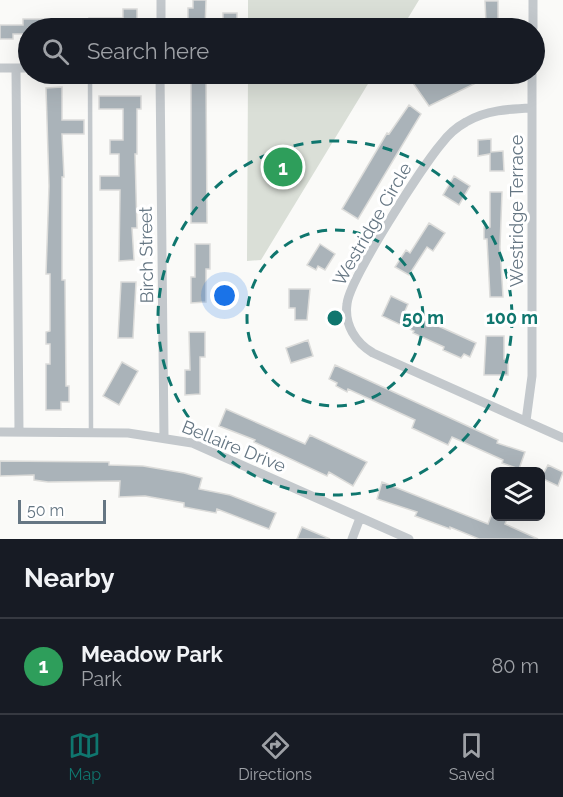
<!DOCTYPE html>
<style>
body{margin:0;font-family:Raleway,sans-serif;background:#242831;color:#f1f3f6}
.controls{position:absolute;right:18px;bottom:18px;display:grid;overflow:hidden;border-radius:9px;box-shadow:0 6px 24px #0002}
.controls button{width:54px;height:54px;display:grid;place-items:center;padding:0;border:0;border-bottom:2px solid #363941;background:#171b24;color:#f1f3f6;font:30px sans-serif}
.scale{position:absolute;left:18px;bottom:15px;width:88px;box-sizing:border-box;padding-left:6px;border:3px solid #657683;border-top:0;font-size:16px;line-height:21px;white-space:nowrap;color:#657683;-webkit-text-stroke:4px #fff;paint-order:stroke}
.you{position:absolute;left:225px;top:296px;width:21px;height:21px;margin:-15px;border:4px solid #fff;border-radius:50%;background:#1a73e8;box-shadow:0 0 0 9px #1a73e833}
.badge{display:grid;place-items:center;width:39px;height:39px;border-radius:50%;background:#0f766e;color:#fff;font-size:20px;font-weight:700}
.pin{position:absolute;translate:-50% -50%;border:3px solid #fff;box-shadow:0 2px 6px #0006}
.list{margin:0;padding:0;list-style:none}
h2{display:flex;justify-content:space-between;align-items:center;height:78px;margin:0;padding:0 24px;font-size:26px}
h2 small{font-size:20px;font-weight:400;color:#9ea1a6}
.list li{display:grid;grid-template-columns:39px 1fr auto;gap:18px;align-items:center;box-sizing:border-box;height:96px;padding:0 24px;border-top:2px solid #363941}
.list b{display:block;font-size:22px;white-space:nowrap}
.list p{margin:0;font-size:20px;white-space:nowrap;color:#9ea1a6}
.list em{font-size:20px;font-style:normal;color:#9ea1a6}
.icon{flex:none;width:33px;height:33px;fill:none;stroke:currentColor;stroke-width:2;stroke-linecap:round;stroke-linejoin:round}
.map{position:relative;flex:none;width:563px;height:539px;overflow:hidden}
.search{position:absolute;background:#171b24;box-shadow:0 6px 24px #0002;left:18px;right:18px;top:18px;height:66px;display:flex;align-items:center;gap:15px;box-sizing:border-box;padding:0 21px;border-radius:33px;color:#9ea1a6;font-size:22px}
.sheet{height:174px;background:#171b24}
nav{display:flex;justify-content:space-around;align-items:center;box-sizing:border-box;height:84px;border-top:2px solid #363941;background:#171b24;font-size:16px;color:#9ea1a6}
nav a{display:grid;justify-items:center;gap:3px}
nav .on{color:#0f766e}
.map>svg:first-child{display:block}
.green{fill:#dadfd7}
.building{fill:#aab3b9;stroke:#dcdcda;stroke-width:1.5}
.lines{fill:none;stroke-linecap:round;stroke-linejoin:round}
.lane{stroke:#c3c8cc;stroke-width:4.5}
.street{stroke:#c3c8cc;stroke-width:9}
.ring{fill:none;stroke:#0f766e;stroke-width:3;stroke-dasharray:10 8}
.labels{text-anchor:middle;dominant-baseline:central;stroke-width:6;stroke-linejoin:round;paint-order:stroke}
.street-label{font-size:18px;fill:#657683;stroke:#fff}
.centre{fill:#0f766e;stroke:#fff;stroke-width:3}
.ring-label{font-size:18px;text-anchor:middle;font-weight:bold;fill:#0f766e;stroke:#fff;stroke-width:6;stroke-linejoin:round;paint-order:stroke}
</style>
<div class="map">
<svg width="563" height="539" viewBox="0 0 563 539">
<rect width="100%" height="100%" fill="#fafaf8"/>
<path class="green" d="M248,0H419L402,28H248Z
M248,74H374L261,260L247,261Z"/>
<path class="building" d="M193,0H206L205,28H188V8H193Z
M485,1H498V23H486Z
M123,9H137V28H89V18H123Z
M223,13H237V26H223Z
M23,19H48V28H28V34H13V39H0V25H23Z
M191,74H206L207,223H191Z
M425,74L432,81L445,74H470L476,83L429,106L413,83Z
M62,87V120H84V134H62L64,177H62V280H65L66,386H69V402H61V410H46V364H50V344H46V332L50,331V274H46L49,186L46,88Z
M99,96H141V109H137V154H135L137,228H132L134,260L119,261L120,190H100V176H119V154H110V140H123V109H99Z
M409,105L421,114L358,219L342,209L387,133L389,134Z
M491,139V152L503,151L504,171H490V154L478,156V140Z
M454,176L470,186L459,205L443,195Z
M490,192H502L500,247L503,297H490L487,239H484V227H490Z
M429,223L445,233L433,251L427,247L409,275L395,267L406,250L410,253Z
M195,244H210V269H206V302L191,303V277H195Z
M320,244L335,254L325,270L318,266L316,270L307,265Z
M121,282H136L133,338H118Z
M289,289H310L307,320H295V308H289Z
M391,296L408,304L405,311L476,343L470,357L464,354L461,358L443,350L444,347L413,333L414,331L382,316Z
M189,332H205V357H200V394L185,395V370H190Z
M486,336H504V359H508V375H484Z
M308,340L313,356L291,363L286,348Z
M122,362L138,371L119,405L103,396Z
M335,365L498,440L497,443L525,452L519,469L502,463L503,460L452,437L448,445L412,428L415,420L348,389L347,392L336,386L337,383L329,379Z
M226,409L305,444L310,435L367,462L353,486L329,472L327,476L254,442L255,440L219,426Z
M0,461L109,462V465L143,466L184,473L202,478L199,489L230,495L276,513L269,529L217,509L216,513L184,507V503L145,496L119,497L120,481L48,482L34,480V475L0,476Z
M548,465L563,472L558,486L541,478Z
M382,482L488,524L491,516H508L505,524L538,539H479L450,527V529L415,516L417,512L377,499Z
M302,527L330,539H297Z"/>
<g class="lines">
<path class="lane" d="M90,74L91,432"/>
<path class="street" d="M161,28V0
M533,28V0
M0,68H28
M16,68L19,432
M160,74L164,437
M532,108C509,109 486,110 466,122C457,127 448,135 442,143C423,165 349,280 347,304C344,325 356,343 373,353L563,438
M526,421L532,376V74
M0,432L128,433L192,443L409,539
M352,539L360,518"/>
</g>
<g class="ring">
<circle cx="335" cy="318" r="88"/>
<circle cx="335" cy="318" r="177"/>
</g>
<g class="labels">
<g class="street-label">
<text transform="translate(516 211) rotate(-90)">Westridge Terrace</text>
<text transform="translate(372 224) rotate(-60)">Westridge Circle</text>
<text transform="translate(146 255) rotate(-91)">Birch Street</text>
<text transform="translate(234 446) rotate(22)">Bellaire Drive</text>
</g>
</g>
<circle cx="335" cy="318" r="9" class="centre"/>
<g class="ring-label">
<text x="423" y="324">50 m</text>
<text x="512" y="324">100 m</text>
</g>
</svg>
<div class="controls">
<button><svg class="icon" aria-label="layers" viewBox="0 0 24 24"><path d="M12 4l9 5-9 5-9-5zM3 14l9 5 9-5"/></svg></button>
</div>
<div class="scale">50 m</div>
<div class="you"></div>
<div class="pin badge" style="left:283px;top:167px;background:#2e9e5b">1</div>
<div class="search"><svg class="icon" aria-label="search" viewBox="0 0 24 24"><circle cx="10" cy="10" r="6"/><path d="M15 15l6 6"/></svg>Search here</div>
</div>
<section class="sheet">
<h2>Nearby<small></small></h2>
<ul class="list">
<li><span class="badge" style="background:#2e9e5b">1</span><div><b>Meadow Park</b><p>Park</p></div><em>80 m</em></li>
</ul>
</section>
<nav>
<a class="on"><svg class="icon" aria-label="map" viewBox="0 0 24 24"><path d="M3 6l6-2 6 2 6-2v14l-6 2-6-2-6 2zM9 4v14M15 6v14"/></svg>Map</a>
<a><svg class="icon" aria-label="directions" viewBox="0 0 24 24"><path d="M12 3l9 9-9 9-9-9zM9 14v-3h6M13 9l2 2-2 2"/></svg>Directions</a>
<a><svg class="icon" aria-label="saved" viewBox="0 0 24 24"><path d="M7 4h10v16l-5-4-5 4z"/></svg>Saved</a>
</nav>
